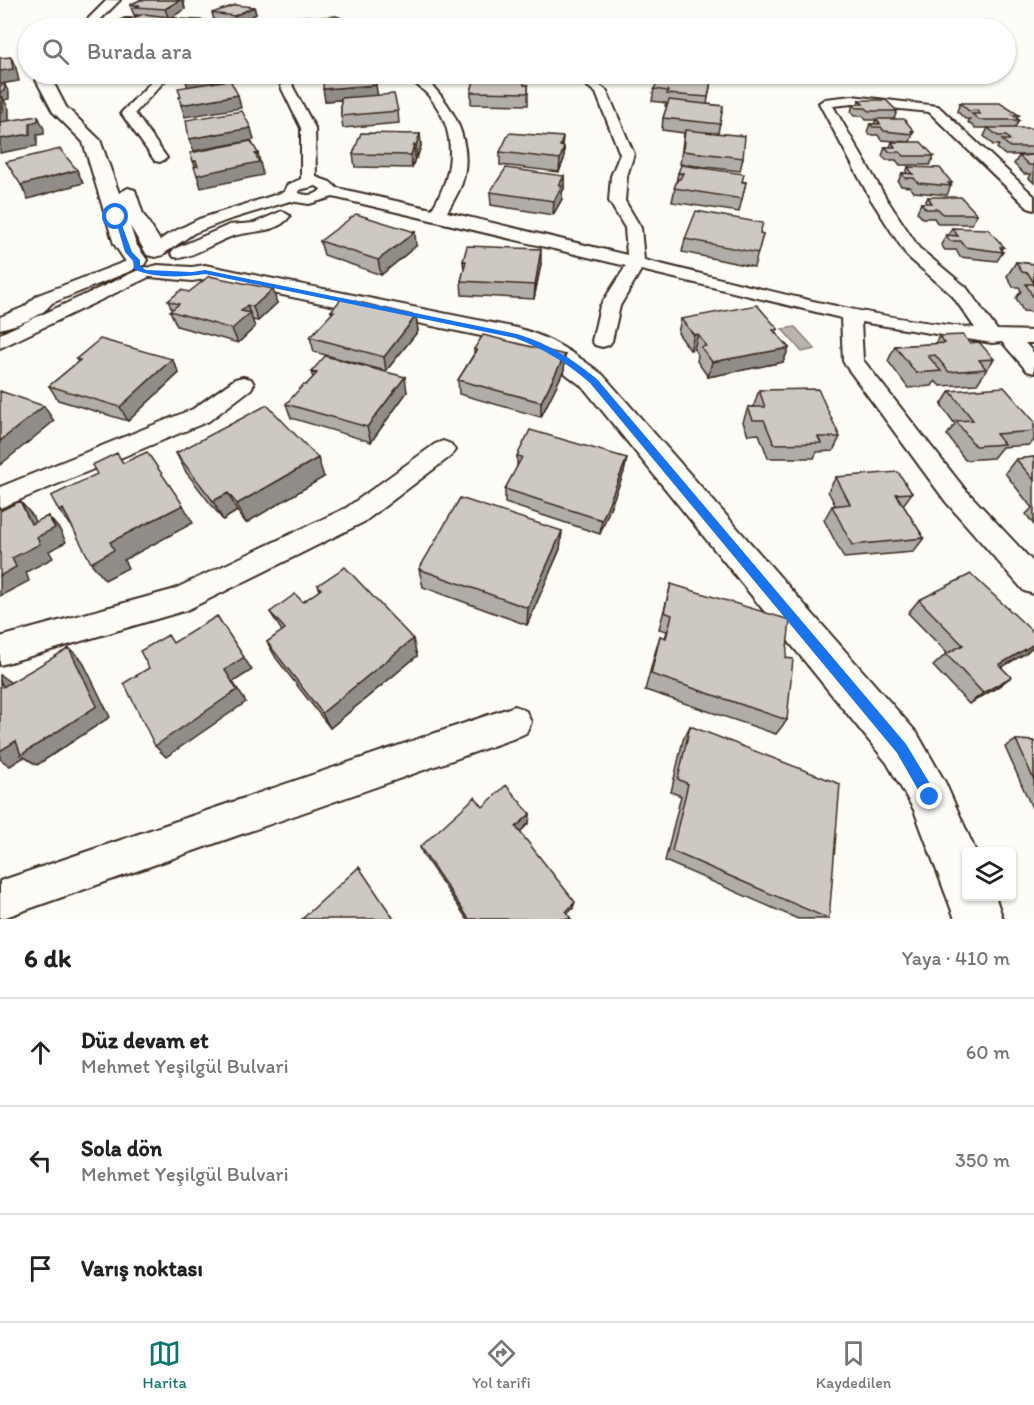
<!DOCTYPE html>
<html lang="tr">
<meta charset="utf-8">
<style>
body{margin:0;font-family:Itim,sans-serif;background:#f2f2f2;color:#222}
.controls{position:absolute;right:18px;bottom:18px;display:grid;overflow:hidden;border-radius:6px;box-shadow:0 2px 4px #0004}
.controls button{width:54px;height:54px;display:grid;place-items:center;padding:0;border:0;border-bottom:2px solid #e0e0e0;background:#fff;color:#222;font:30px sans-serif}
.stop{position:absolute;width:18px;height:18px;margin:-14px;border:4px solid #1a73e8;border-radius:50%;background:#fff}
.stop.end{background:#1a73e8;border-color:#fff;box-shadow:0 2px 6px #0008}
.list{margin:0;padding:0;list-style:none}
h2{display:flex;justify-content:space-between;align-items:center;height:78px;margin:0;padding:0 24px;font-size:26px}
h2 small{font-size:20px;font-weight:400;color:#767676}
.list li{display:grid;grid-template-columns:39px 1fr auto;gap:18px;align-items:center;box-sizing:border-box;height:108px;padding:0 24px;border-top:2px solid #e0e0e0}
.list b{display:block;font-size:22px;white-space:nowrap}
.list p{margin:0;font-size:20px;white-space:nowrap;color:#767676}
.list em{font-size:20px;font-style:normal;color:#767676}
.icon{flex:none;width:33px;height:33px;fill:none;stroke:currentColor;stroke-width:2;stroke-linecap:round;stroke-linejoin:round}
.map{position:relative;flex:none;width:1034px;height:919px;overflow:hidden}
.search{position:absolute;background:#fff;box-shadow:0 2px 4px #0004;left:18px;right:18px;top:18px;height:66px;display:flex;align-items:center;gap:15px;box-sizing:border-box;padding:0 21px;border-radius:33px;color:#767676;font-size:22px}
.sheet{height:402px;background:#fff}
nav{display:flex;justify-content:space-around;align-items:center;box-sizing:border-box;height:84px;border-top:2px solid #e0e0e0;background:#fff;font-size:16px;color:#767676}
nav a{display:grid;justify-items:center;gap:3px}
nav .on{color:#0f766e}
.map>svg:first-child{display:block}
.water{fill:#bbb4ad;stroke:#887d74;stroke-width:1.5}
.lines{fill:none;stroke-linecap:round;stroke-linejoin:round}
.minor-casing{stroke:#3b2a1e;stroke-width:4}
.major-casing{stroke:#3b2a1e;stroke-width:4}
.minor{fill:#fdfcf7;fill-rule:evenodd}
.major{fill:#fdfcf7;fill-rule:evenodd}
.wall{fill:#b0aca7;stroke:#3b2a1e;stroke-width:1.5}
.shaded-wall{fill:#908c88;stroke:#3b2a1e;stroke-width:1.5}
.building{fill:#cdc8c2;stroke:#3b2a1e;stroke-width:1.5}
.route{fill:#1a73e8}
</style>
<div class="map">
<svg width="1034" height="919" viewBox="0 0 1034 919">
<rect width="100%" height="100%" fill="#fdfcf7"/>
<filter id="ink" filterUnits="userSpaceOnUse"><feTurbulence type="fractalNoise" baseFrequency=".0167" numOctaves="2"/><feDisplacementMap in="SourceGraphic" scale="12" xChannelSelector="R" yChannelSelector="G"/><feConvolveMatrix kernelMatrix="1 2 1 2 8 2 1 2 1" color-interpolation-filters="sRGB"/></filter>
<g filter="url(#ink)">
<path class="water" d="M795,327L815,349L802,352L782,329Z"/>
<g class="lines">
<g class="minor-casing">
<path id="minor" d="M125,19C145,20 219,18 232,28L127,25L119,28H107Z
M159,74H171L135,113L167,158L160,162L155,161L121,113Z
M279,74H291L293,87L315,128L316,177L330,182L337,188L432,209C455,172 458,131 429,96C422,88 412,82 405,74H418C451,98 475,142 462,183C458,194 452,203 447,212L627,255L625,228L609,201L611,176L620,154L596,93L573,75L585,74L607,91L634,154L627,176L625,201L641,228L644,260C753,286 863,318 975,328L952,295L907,256L870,198L819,103L825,99L852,96L938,106L1034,196V210L1028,208L929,112L852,104L833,106L886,198L919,248L966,287L997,330L1034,331V343H1025L1034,353V373L1027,371L1002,342L992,343L861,322L863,360L964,488L1034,563V594L1024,591L946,502L846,366L843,361L841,318L641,270L620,306L612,341L609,345L602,347L595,345L592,341L600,306L626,266L333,197L309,204L290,201L228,220L194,233L165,253H153L150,249L153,245L167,235L199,219L284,192L287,185L301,179V128L281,87ZM316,186L321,189C317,196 306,196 299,193V190Z
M282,211L290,216C277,234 252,230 233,236C215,242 199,254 180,258L174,257L171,253L174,249L229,225L254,223Z
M127,261L133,262L136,266L133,270L52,303C39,319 19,324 0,329V317L24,307L38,295Z
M145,267L151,268L154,272L151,276L0,348V334Z
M243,377L251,379L254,384L251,389L209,421L0,508V487L193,409L235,379Z
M443,441L451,444L455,450L451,456L364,522L187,610L0,665V637L172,590L346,508L435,444Z
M515,706L526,711L531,722L526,733L515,738L0,919V881Z"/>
</g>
<g class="major-casing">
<path id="major" d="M107,0H120L92,28H79Z
M40,74H54L52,80L66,107L100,140L119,193L128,188L135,190L143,214L166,250L163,255L155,257L147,255L130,226L136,244L147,260L144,265L136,267L128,265L114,244L83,142L53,112L36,80Z
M158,265L192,267L205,265L517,328C549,336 577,355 603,375L917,733L945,782L976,852H966V896H995L1003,919H955L914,810L887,763L583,387C561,369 537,354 510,342L205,279L192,281L150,277L147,272L150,267Z"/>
</g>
<use href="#minor" class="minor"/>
<use href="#major" class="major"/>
</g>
<path class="wall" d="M140,0H183L185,9L172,17L177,18L181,28H123L121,25L127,23L126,20L139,15H134L130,5Z
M254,7L256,14L236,24L214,20L212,13Z
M314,74L377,95L398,111L399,123L343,128L341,116V100L325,101L324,77L315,78Z
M442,74H491V76L524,85H528V105L471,104V92L475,78H442Z
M711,81L707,104L723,106L718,133L743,158L740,171L680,164L684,133L662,130L663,118L667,106H665L666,103L652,101L654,89Z
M859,100L897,111L894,119L914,131L910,142L881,140L878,135H869L867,132L870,124H874L876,120H866L863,116H854L851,112L853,104H858Z
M960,103L1019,115L1017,118L1019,120L1015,128L1034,130V155H1005L997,148L999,145H993L984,136L988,128H975L968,122L970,119H965L957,111Z
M420,134L421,146L417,158H415L412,168L355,167L353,154Z
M563,137L562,146L564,147V159L559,172L500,165V152Z
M892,142L934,156L930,165H900L896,160H886L882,156L885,147H890Z
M1034,155V183L1029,178L1031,174H1024L1014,164L1019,156Z
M908,167L952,183L947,195L914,192L910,187L901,186L898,182L902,173H906Z
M678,173L746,182L739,212L672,202Z
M564,176V189L562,192V199L553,215L491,205L490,192Z
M928,197L977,214L972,224H938L934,218H922L917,212L921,203H925Z
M952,228L1004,247L1002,250L1003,252L997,261L960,257L956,250H945L941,245L946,235H948Z
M760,233L763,234L754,267L682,252L685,239Z
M320,241L416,246L381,275L324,255Z
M463,261L541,264L534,299L462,295L461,281L464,270Z
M1016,262L1034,264V312L1023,311L1016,298L1021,291L1019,287H1013L1007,276Z
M189,292L277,303L258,321L252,320L255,327L238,343L177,326L170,311L172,310L168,301Z
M331,311L416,316L418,331L386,371L314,352L310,337L332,314Z
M681,319L778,329L776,333L789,348L783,362L708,377L697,361L698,355L694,349L690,350L678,333Z
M939,336L970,343L994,359L977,384L940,386L935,381L932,386L908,388L888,361L895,346L935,344Z
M474,349L565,355L564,370L541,417L459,394L458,380L474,354Z
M76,359H172L179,373L128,421L58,400L49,386L78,362Z
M311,372L407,392L371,442L291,418L286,404L306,385L313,378Z
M759,390L840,437L833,451L817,452L814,458H768L759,434L748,435L743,422L748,407H755L754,405Z
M950,391L1034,421V440L1030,445L1002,447L993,458L965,460L947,435L955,424L941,405Z
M176,453L324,477L246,523L237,511L223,520L186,472Z
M517,456L627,458L624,472L600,534L505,503V489L517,467Z
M1034,457V525L1026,514L1032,508L1005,473L1016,459Z
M836,477L912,493L903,505L924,538L913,552L844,558L824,520L832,506L835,505L828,491Z
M562,531L560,549L527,625L423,587L419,569Z
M671,584L786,658L787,720L776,734L645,690L655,653L660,636L665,638L667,631L659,629Z
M318,585L417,656L330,728L276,658L267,642L282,631L270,612L303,602L320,590Z
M919,600L1026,653L1001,667L1011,677L996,688L969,704L933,666L947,653L908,613Z
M690,726L829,919H798L665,861L681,796L671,792L683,740Z
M1016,740L1034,741V808H1032L1005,747Z
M483,807L530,814L529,823L520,832L573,908L567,914L571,919H467L423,855L420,847Z"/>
<path class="shaded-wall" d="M180,0H183L185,9L169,19L165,9Z
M254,7L256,14L236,24L234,16Z
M177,18L181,28H156L163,22Z
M341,21L343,28H300V26Z
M11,57L16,68L19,81L0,84V71Z
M184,74H238L240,80L188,88Z
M314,74H324L325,77L315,78Z
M5,85L9,93V99L4,100L9,109V124L0,126V89Z
M376,85L378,97L325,101L323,89Z
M238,95L241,108L185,117L181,105Z
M38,116L44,129V134L37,135V146L0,153V139L30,123Z
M251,128L254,140L194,151L189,139Z
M420,134L421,146L417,158L416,145Z
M414,145L415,158L412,168L411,155Z
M564,147V159L559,172L560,159Z
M258,153L263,175L201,188L197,175Z
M193,161H196L201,174H198Z
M77,170L83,183L28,199L21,185Z
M564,176V189L562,192V199L553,215L554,201L559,185Z
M415,232L416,246L381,275L378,260Z
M541,249V264L534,299L535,285Z
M273,289L277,303L258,321L253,307Z
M247,305L255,327L238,343L232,329L241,311Z
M416,316L418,331L386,371L384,357Z
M698,334L694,349L690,350L694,335Z
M789,348L783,362L708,377L712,362Z
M565,355L564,370L541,417V402Z
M172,359L179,373L128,421L120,407Z
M405,377L407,392L371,442L367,427Z
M44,406L54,421L0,465V441Z
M318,458L324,477L246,523L237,504Z
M627,458L624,472L600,534L602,520Z
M228,493L237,511L223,520L213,501Z
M20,501L32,515L41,535L48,516L60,530L66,542L49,551L53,558L26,572L29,581L0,596V576L12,558L31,524Z
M183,505L193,523L124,560L128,568L105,580L91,563L110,542Z
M63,509L74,529L59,511Z
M562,531L560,549L527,625L528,608Z
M217,616L252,670L233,682L246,702L166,757L155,746L225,670Z
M413,639L417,656L330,728L322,713Z
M1034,644V646L1026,653L985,677L999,665Z
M69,648L82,660L110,717L37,765L24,757L10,766L0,759V751Z
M0,675L13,684L3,687L0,680Z
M1011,677L996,688L969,704L983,693Z
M530,814L529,823L516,836V827Z
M575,902L573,908L564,918L566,912Z"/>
<path class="building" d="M140,0H180L165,9L136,7L140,5H130Z
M235,5L254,7L234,16L212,13Z
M144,14L177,18L163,22L169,23L156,28L136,25H121L132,20H126Z
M310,16L311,18L336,16L340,17L341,21L334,23L300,26L298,17Z
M11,57L13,69L0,71V58Z
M183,74H205L184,77Z
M324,74H374L376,85L323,89Z
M475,76L524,77V85H528V93L471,92Z
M660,77L711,81L708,97L667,94L668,91L654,89Z
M230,80L238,95L181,105L179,97H181L178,88Z
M5,85L4,91L0,92V86Z
M394,94L398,111L341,116V98Z
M0,97H3V112H0Z
M669,100L723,106L720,124L663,118Z
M859,100H886L897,111H869L866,108H857L853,104H863Z
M960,103H1000L1019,115H1013L1019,120H979L972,114H980L976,110L969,111Z
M242,111L251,128L189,139L186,120Z
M38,116V121L30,123V134L0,139L1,122Z
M876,119H904L914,131H911L913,134L884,131L881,127H873L870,124H880Z
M988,128H1030L1034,130V147H1010L1002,140H1010L1006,136H998Z
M685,130L745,136L743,158L683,151Z
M361,133L420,134L416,145H414L411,155L353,154Z
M509,133L563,137L560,146L564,147L560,159L500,152Z
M251,141L258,153L255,154L259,162L197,175L194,167L198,166L196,161H193L190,153Z
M892,142H921L934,156H904L900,152H890L885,147H895Z
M60,149L77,170L21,185L6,162Z
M1034,155V165H1029L1019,156Z
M681,165L744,174L742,182H746L742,199L674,188L678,179H680L683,173H678Z
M908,167L940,168L952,183H948L951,186L918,183L914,178H905L902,173L913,174Z
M506,168L564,176L559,185L562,186L554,201L490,192Z
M928,197H961L977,214H943L938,209H926L921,203H932Z
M696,211L763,223L760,233L763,234L758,253L685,239Z
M356,214L415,232L378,260L320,241Z
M952,228L988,229L1004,247H1000L1003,252L965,247L961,241H950L946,235L958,236Z
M467,246L541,249L535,285L461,281L466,261H463Z
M1016,262L1034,264V283L1028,273L1022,272Z
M209,276L273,289L253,307L247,305L241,311L250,313L232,329L170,311L179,304L168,301L181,290L189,292Z
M1026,284H1034V297H1033Z
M342,298L416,316L384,357L310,337L334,311H331Z
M757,305L778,329L773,330L789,348L712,362L701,347L706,346L698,334L694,335L681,319Z
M483,335L565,355L541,402L458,380L477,350L474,349Z
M963,335L970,343L979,342L994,359L979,360L986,369L949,372L935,355L928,356L941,371L916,373L895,346L945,343L939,336Z
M100,339L172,359L120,407L49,386L80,360L76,359Z
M325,356L405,377L367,427L286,404L303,385H306L317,373L311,372Z
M1004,387L1034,421V431L996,434L1004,444L975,446L956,421L973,420L950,391Z
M818,389L840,437H818L821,443L774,444L764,420H753L748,407H765L759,390Z
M0,391L44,406L0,441Z
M267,405L318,458L237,504L228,493L213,501L176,453Z
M530,430L627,458L602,520L505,489L522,457L517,456Z
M147,452L183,505L110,542L114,550L91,563L63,509L59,511L51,496L97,474L92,465L117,453L123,463Z
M1034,457V480L1016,459Z
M898,472L912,493L896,494L924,538L852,545L832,506L850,504L836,477Z
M460,498L562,531L528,608L419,569Z
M20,501L31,524L48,516L55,528L37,537L40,544L12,558L16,567L0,576V511Z
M345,567L413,639L322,713L267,642L285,629L270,612L295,594L303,602L321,589L318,585Z
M971,574L1034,633V644L999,665L1011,677L983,693L946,654L963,645L919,600Z
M671,584L790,620L786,658L793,659L787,720L651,674L660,636L666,638L672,615L664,612Z
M217,616L244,657L225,670L237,690L155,746L124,683L149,668L140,651L168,635L173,643Z
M69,648L97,706L21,755L16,741L0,751V680L3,687Z
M690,726L840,784L829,919L672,851L688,784L678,779Z
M1016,740L1034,741V780Z
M506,785L530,814L516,827L575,902L566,912L571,919H469L420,847L475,797L483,807Z
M359,867L394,919H302Z"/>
</g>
<path class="route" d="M114,215L119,217L132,252L140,260V266L146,270L192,272L205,270L517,334C548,343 572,359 597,379L906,744L935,792L937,797L935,802L930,804L925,802L897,753L590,383C567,363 544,349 515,338L205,274C184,277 153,279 134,269L133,261L125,252Z"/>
</svg>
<div class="controls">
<button><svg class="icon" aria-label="layers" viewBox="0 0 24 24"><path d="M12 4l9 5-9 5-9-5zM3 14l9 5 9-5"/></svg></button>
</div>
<div class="stop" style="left:116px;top:217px"></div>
<div class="stop end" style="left:930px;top:797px"></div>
<div class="search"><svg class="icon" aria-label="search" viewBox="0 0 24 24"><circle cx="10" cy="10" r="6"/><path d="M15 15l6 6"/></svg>Burada ara</div>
</div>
<section class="sheet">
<h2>6 dk<small>Yaya · 410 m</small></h2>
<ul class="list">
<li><svg class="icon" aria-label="ahead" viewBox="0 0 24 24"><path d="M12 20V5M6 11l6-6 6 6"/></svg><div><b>Düz devam et</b><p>Mehmet Yeşilgül Bulvari</p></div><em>60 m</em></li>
<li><svg class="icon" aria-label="left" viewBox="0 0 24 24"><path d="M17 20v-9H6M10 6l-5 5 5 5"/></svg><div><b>Sola dön</b><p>Mehmet Yeşilgül Bulvari</p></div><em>350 m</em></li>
<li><svg class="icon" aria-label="arrive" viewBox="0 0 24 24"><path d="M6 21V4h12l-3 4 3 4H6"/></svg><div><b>Varış noktası</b></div></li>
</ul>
</section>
<nav>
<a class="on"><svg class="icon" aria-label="map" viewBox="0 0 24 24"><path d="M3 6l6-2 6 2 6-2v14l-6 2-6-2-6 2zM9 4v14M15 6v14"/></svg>Harita</a>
<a><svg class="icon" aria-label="directions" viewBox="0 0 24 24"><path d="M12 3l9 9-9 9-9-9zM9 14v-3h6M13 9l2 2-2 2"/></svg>Yol tarifi</a>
<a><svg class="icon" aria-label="saved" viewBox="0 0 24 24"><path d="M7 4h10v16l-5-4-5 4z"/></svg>Kaydedilen</a>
</nav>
